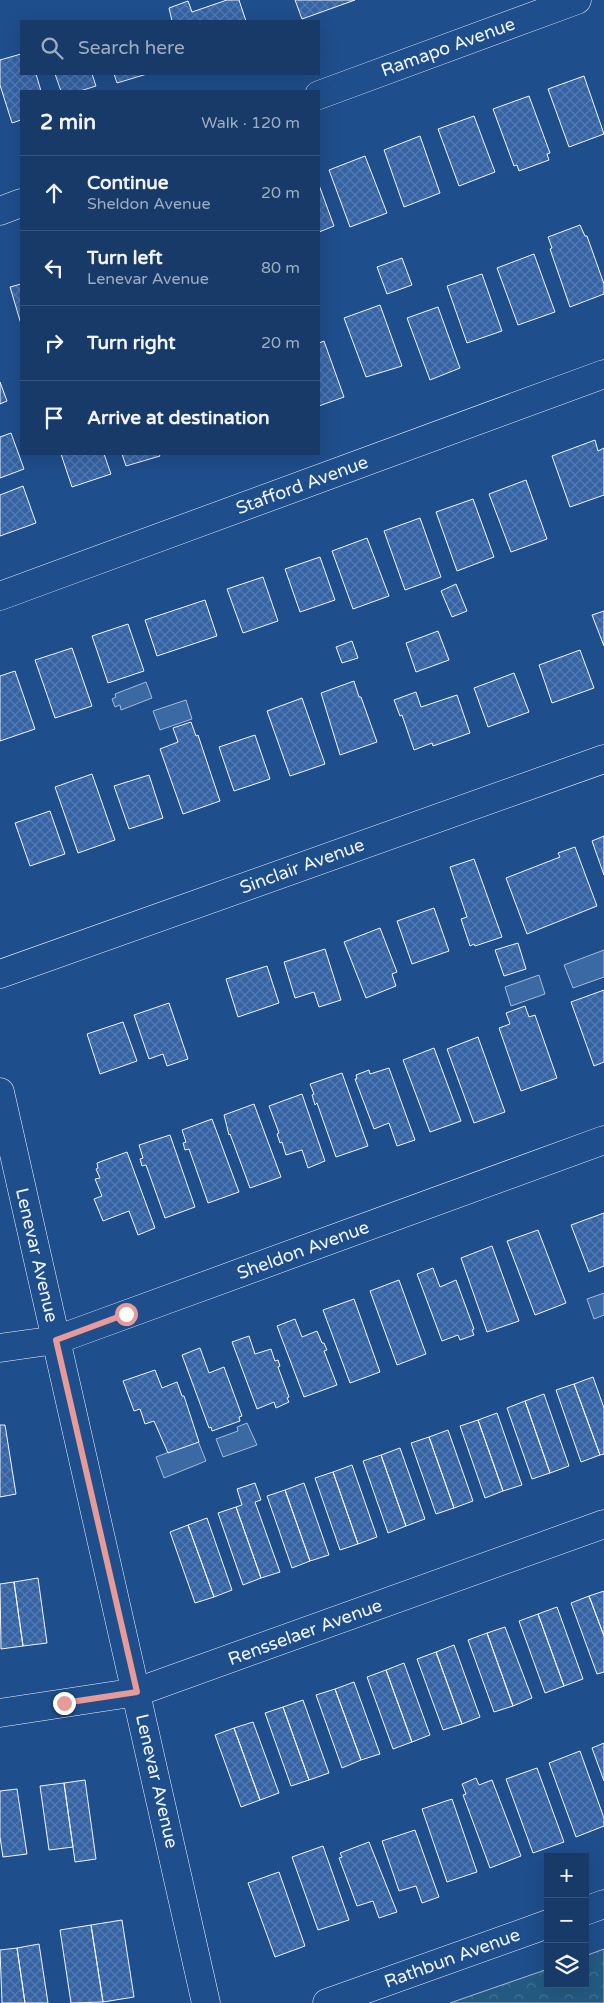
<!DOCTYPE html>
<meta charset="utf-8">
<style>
body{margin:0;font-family:"Varela Round",sans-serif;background:#244571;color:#f1f3f6}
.controls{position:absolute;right:15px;bottom:15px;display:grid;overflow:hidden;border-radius:0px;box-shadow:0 5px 20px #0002}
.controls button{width:45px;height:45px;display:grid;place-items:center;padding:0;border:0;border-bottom:1px solid #36547d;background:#173a69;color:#f1f3f6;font:25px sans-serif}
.stop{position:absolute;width:15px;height:15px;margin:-11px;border:4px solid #e69b98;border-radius:50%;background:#fff}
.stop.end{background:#e69b98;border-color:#fff;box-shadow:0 1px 5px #0008}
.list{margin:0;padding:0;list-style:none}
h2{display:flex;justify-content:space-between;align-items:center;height:65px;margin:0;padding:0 20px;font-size:21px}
h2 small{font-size:16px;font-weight:400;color:#9eadc0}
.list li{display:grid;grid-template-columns:32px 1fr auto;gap:15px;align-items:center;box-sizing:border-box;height:75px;padding:0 20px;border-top:1px solid #36547d}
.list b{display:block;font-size:19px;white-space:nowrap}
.list p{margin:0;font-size:16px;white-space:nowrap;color:#9eadc0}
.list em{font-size:16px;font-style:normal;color:#9eadc0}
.icon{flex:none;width:28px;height:28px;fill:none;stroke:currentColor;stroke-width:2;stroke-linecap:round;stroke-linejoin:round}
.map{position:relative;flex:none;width:604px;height:2003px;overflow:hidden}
.search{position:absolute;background:#173a69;box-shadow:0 5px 20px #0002;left:20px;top:20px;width:300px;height:55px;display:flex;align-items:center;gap:12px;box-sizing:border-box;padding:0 18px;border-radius:0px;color:#9eadc0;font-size:19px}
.panel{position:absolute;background:#173a69;box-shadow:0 5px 20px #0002;left:20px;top:90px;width:300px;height:365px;border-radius:0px}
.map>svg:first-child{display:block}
.forest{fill:url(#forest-crowns);stroke:#a8bbd7}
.water{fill:#3b69a3;stroke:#a8bbd7}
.building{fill:url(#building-cross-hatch);stroke:#f2f6ff}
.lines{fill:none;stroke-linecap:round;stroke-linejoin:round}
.minor-casing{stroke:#f2f6ff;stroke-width:29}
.minor{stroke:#1f4e8c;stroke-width:28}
.route{stroke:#e69b98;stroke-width:6}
.labels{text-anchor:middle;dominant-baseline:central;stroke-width:4;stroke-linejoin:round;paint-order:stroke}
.street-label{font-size:18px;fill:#f2f6ff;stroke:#1f4e8c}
</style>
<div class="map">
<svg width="604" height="2003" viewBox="0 0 604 2003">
<defs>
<pattern id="forest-crowns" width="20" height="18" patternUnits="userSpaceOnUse" patternTransform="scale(1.25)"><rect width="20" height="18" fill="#245a82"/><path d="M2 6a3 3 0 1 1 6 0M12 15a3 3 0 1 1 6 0" fill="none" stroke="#447295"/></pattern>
<pattern id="building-cross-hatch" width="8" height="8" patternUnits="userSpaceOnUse" patternTransform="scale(1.25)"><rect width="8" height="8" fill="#3563a3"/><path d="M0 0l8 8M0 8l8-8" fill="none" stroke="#537ab1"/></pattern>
</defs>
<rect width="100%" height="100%" fill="#1f4e8c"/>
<path class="forest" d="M604,1949V2003H450L548,1969V1984H585V1956Z"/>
<path class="water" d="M146,682L152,698L121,710L120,705L115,707L112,699L116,697L115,694Z
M186,700L192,719L160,730L153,711Z
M604,950V977L573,988L564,965Z
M539,975L545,994L511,1006L505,987Z
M604,1293V1315L594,1319L587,1299Z
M247,1423L257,1445L223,1457L216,1439L238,1431L237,1427Z
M198,1441L206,1461L164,1478L156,1457Z"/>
<path class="building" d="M227,0H239L246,21H172L169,8L188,1L192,12Z
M295,0H355L302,19Z
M21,54V74H36L41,91H21V120L12,123L0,85V60Z
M55,74H92L96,86L80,91H61Z
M114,74H147L117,83Z
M584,76L604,134L569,147L548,89Z
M529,96L550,153L547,154L549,160L519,171L517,165L514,166L493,109Z
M474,116L495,172L459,186L438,129Z
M420,136L440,193L404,207L384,150Z
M365,156L387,213L350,227L329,170Z
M319,185L334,226L319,232Z
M580,225L585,236H587L604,284V294L570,307L550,249L552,248L548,237Z
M534,254L555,312L518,325L497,268Z
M402,258L412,285L387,294L377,267Z
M482,274L502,331L467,343L447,286Z
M21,284V324L10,287Z
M380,305L402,366L366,377L344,318Z
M438,307L460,368L430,380L407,318Z
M324,341L344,397L319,406V343Z
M0,382L7,401L0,404Z
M11,433L24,469L0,478V437Z
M595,440L598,451L604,448V495L570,507L552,456Z
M61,454H104L111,474L72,487Z
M122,454H159L160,456L126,466Z
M526,480L547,539L511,552L489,494Z
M23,486L36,523L0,536V495Z
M473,499L494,557L457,571L436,512Z
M420,518L441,577L405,590L384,531Z
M367,538L389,596L353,609L332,551Z
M320,557L335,600L300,612L285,569Z
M263,577L278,621L243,633L227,589Z
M456,584L467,611L452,617L441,591Z
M205,600L217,636L157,656L145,620Z
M604,611V646L592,615Z
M128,624L144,671L108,683L92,636Z
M438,631L449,660L416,672L406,643Z
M352,641L358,658L342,663L336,647Z
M72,648L92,706L55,718L35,660Z
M580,650L594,688L552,703L539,665Z
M15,671L35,729L0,741V676Z
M514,673L529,712L488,727L474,688Z
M354,681L359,697H361L377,742L340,755L321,693Z
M416,692L421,707L457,695L470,733L433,746L432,743L414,750L402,715L400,716L394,700Z
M302,698L325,764L290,776L267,711Z
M191,722L196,736L198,735L220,801L183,814L160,749L178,742L173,728Z
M255,735L270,779L234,791L219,747Z
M92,774L115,840L78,853L55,787Z
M149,775L163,818L129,829L114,786Z
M50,811L65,854L30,866L15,823Z
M604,836V875L592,841Z
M575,847L597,906L527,934L506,878L560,857L558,853Z
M474,859L502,937L475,946L474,944L470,946L461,919L467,917L450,867Z
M434,908L449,951L412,964L397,921Z
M380,928L397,972L392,974L396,986L366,998L344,942Z
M518,943L526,969L504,976L495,950Z
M325,949L341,1000L319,1007L314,992L295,998L284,962Z
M267,966L279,1003L238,1017L226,979Z
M604,990V1062L594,1066L571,1002Z
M169,1003L188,1059L167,1066L163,1054L149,1059L134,1015Z
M525,1006L529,1017L535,1015L557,1078L521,1091L499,1028L510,1024L506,1013Z
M123,1022L137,1061L100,1074L87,1034Z
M478,1037L505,1112L474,1123L447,1049Z
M434,1048L461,1121L430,1132L403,1060Z
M389,1068L415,1140L397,1146L389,1123L374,1129L355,1079H357L356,1075L369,1070L370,1074Z
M342,1073L368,1146L336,1157L317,1103L315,1105L312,1095L314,1094L310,1084Z
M302,1094L325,1161L308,1168L302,1150L286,1155L282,1142L280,1143L277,1134L279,1133L269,1106Z
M254,1104L281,1177L250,1188L230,1134L229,1135L224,1115Z
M212,1119L239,1192L208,1203L189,1149L185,1150L183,1143L186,1142L182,1130Z
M170,1135L195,1207L165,1218L146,1165L142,1166L140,1159L143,1158L139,1145Z
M127,1152L155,1228L138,1235L129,1211L103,1221L94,1199L102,1196L95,1179L100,1178L96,1169L98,1168L97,1163Z
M604,1213V1266L589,1272L571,1225Z
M538,1230L566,1303L535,1315L507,1241Z
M492,1246L519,1321L487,1332L461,1258Z
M433,1268L440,1287L456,1280L474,1329L472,1330L474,1335L460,1340L458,1335L442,1341L417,1274Z
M399,1280L426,1354L397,1365L370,1291Z
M354,1299L380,1372L350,1383L323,1310Z
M295,1319L302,1337L317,1331L322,1343H324L327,1350L324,1351L337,1385L304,1397L277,1326Z
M249,1336L255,1354L271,1349L275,1361L278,1360L280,1366L278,1367L289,1397L287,1398L289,1402L276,1408L274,1402L257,1409L232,1342Z
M200,1348L209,1373L224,1367L242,1416L239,1417L240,1421L212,1431L211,1427L209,1428L182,1355Z
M155,1370L162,1388L177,1382L182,1396H184L199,1442L168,1453L154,1421L145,1424L140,1409L134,1411L123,1381Z
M593,1377L604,1408V1454L600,1455L574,1384Z
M574,1384L600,1455L581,1462L556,1390Z
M544,1394L569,1466L550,1473L525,1401Z
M525,1401L550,1473L532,1479L507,1408Z
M497,1413L522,1485L503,1491L478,1420Z
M478,1420L503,1491L485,1498L460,1426Z
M0,1425H5L16,1494L0,1497Z
M448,1430L473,1501L454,1508L429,1437Z
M429,1437L454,1508L436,1514L411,1443Z
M400,1448L425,1519L406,1526L381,1455Z
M381,1455L406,1526L388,1533L363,1461Z
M352,1465L377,1537L358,1544L333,1472Z
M333,1472L358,1544L340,1550L315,1478Z
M255,1483L261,1500L255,1502L280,1572L261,1578L236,1507L242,1505L237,1489Z
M304,1483L329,1555L310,1561L285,1490Z
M285,1490L310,1561L292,1568L267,1496Z
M236,1507L261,1578L243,1585L218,1513Z
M207,1518L232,1590L214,1597L188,1525Z
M188,1525L214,1597L195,1603L170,1532Z
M38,1578L47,1643L23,1646L14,1582Z
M14,1582L23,1646L1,1649L0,1584Z
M604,1591V1636L589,1596Z
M589,1596L604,1636V1672L597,1674L571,1603Z
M557,1607L583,1679L564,1686L538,1614Z
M538,1614L564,1686L545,1693L519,1621Z
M505,1627L532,1698L513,1706L487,1633Z
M487,1633L513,1706L494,1712L468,1640Z
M454,1645L480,1717L462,1724L436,1652Z
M436,1652L462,1724L443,1730L417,1659Z
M404,1663L430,1735L412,1742L386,1670Z
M386,1670L412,1742L393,1749L367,1677Z
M354,1682L380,1754L361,1760L335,1689Z
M335,1689L361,1760L342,1768L316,1695Z
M303,1700L329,1773L309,1780L283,1707Z
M283,1707L309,1780L291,1786L265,1713Z
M253,1722L279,1793L260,1800L234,1728Z
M234,1728L260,1800L241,1807L215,1735Z
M604,1743V1781L592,1748Z
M580,1751L604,1818V1826L576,1837L549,1763Z
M537,1768L564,1842L533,1853L506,1779Z
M476,1778L479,1785L492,1780L521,1856L490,1868L463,1795L466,1794L462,1784Z
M85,1780L96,1859L75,1862L64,1783Z
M64,1783L73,1847L49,1850L40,1786Z
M17,1789L27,1854L3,1857L0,1837V1791Z
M452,1799L477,1872L447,1882L422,1809Z
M415,1830L439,1897L422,1903L416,1886L399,1891L382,1841Z
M369,1842L397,1912L379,1918L373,1901L357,1906L339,1858L342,1857L340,1853Z
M323,1846L349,1920L318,1930L292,1857Z
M279,1872L305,1946L275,1957L248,1883Z
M122,1920L134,1997L103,2002L91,1925Z
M91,1925L103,2002L71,2003L60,1930Z
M39,1944L48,2003H25L17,1948Z
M17,1948L25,2003H2L0,1950Z"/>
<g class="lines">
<g class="minor-casing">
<path id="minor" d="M319,95L577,0
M0,211L21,203
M0,596L604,374
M0,974L604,759
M0,1092L206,2003
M0,1348L56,1340L604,1140
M0,1713L137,1692L604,1524
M585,1911L604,1904
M327,2003L548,1924"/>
</g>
<use href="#minor" class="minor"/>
</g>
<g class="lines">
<path class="route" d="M64,1703L137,1692L56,1340L126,1314"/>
</g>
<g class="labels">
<g class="street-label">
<text transform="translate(448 47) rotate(-20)">Ramapo Avenue</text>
<text transform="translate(302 485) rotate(-20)">Stafford Avenue</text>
<text transform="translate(302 866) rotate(-20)">Sinclair Avenue</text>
<text transform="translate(303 1250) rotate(-20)">Sheldon Avenue</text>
<text transform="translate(37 1255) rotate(77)">Lenevar Avenue</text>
<text transform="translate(305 1632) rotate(-20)">Rensselaer Avenue</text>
<text transform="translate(157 1781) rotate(77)">Lenevar Avenue</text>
<text transform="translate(452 1958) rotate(-20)">Rathbun Avenue</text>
</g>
</g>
</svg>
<div class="controls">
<button>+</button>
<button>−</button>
<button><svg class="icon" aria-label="layers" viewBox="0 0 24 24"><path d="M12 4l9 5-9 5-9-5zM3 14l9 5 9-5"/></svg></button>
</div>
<div class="stop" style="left:126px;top:1314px"></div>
<div class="stop end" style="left:64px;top:1703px"></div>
<div class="search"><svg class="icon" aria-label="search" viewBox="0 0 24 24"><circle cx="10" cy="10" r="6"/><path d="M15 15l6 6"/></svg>Search here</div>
<section class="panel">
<h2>2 min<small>Walk · 120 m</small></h2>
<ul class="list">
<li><svg class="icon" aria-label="ahead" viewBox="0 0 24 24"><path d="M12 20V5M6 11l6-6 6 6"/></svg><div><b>Continue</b><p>Sheldon Avenue</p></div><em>20 m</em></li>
<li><svg class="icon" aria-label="left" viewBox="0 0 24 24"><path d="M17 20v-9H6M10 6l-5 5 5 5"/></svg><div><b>Turn left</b><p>Lenevar Avenue</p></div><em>80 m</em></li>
<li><svg class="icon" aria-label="right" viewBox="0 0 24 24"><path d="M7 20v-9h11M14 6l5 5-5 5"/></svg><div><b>Turn right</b></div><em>20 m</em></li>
<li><svg class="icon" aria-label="arrive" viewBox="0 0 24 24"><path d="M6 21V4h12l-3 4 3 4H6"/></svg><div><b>Arrive at destination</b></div></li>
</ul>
</section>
</div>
